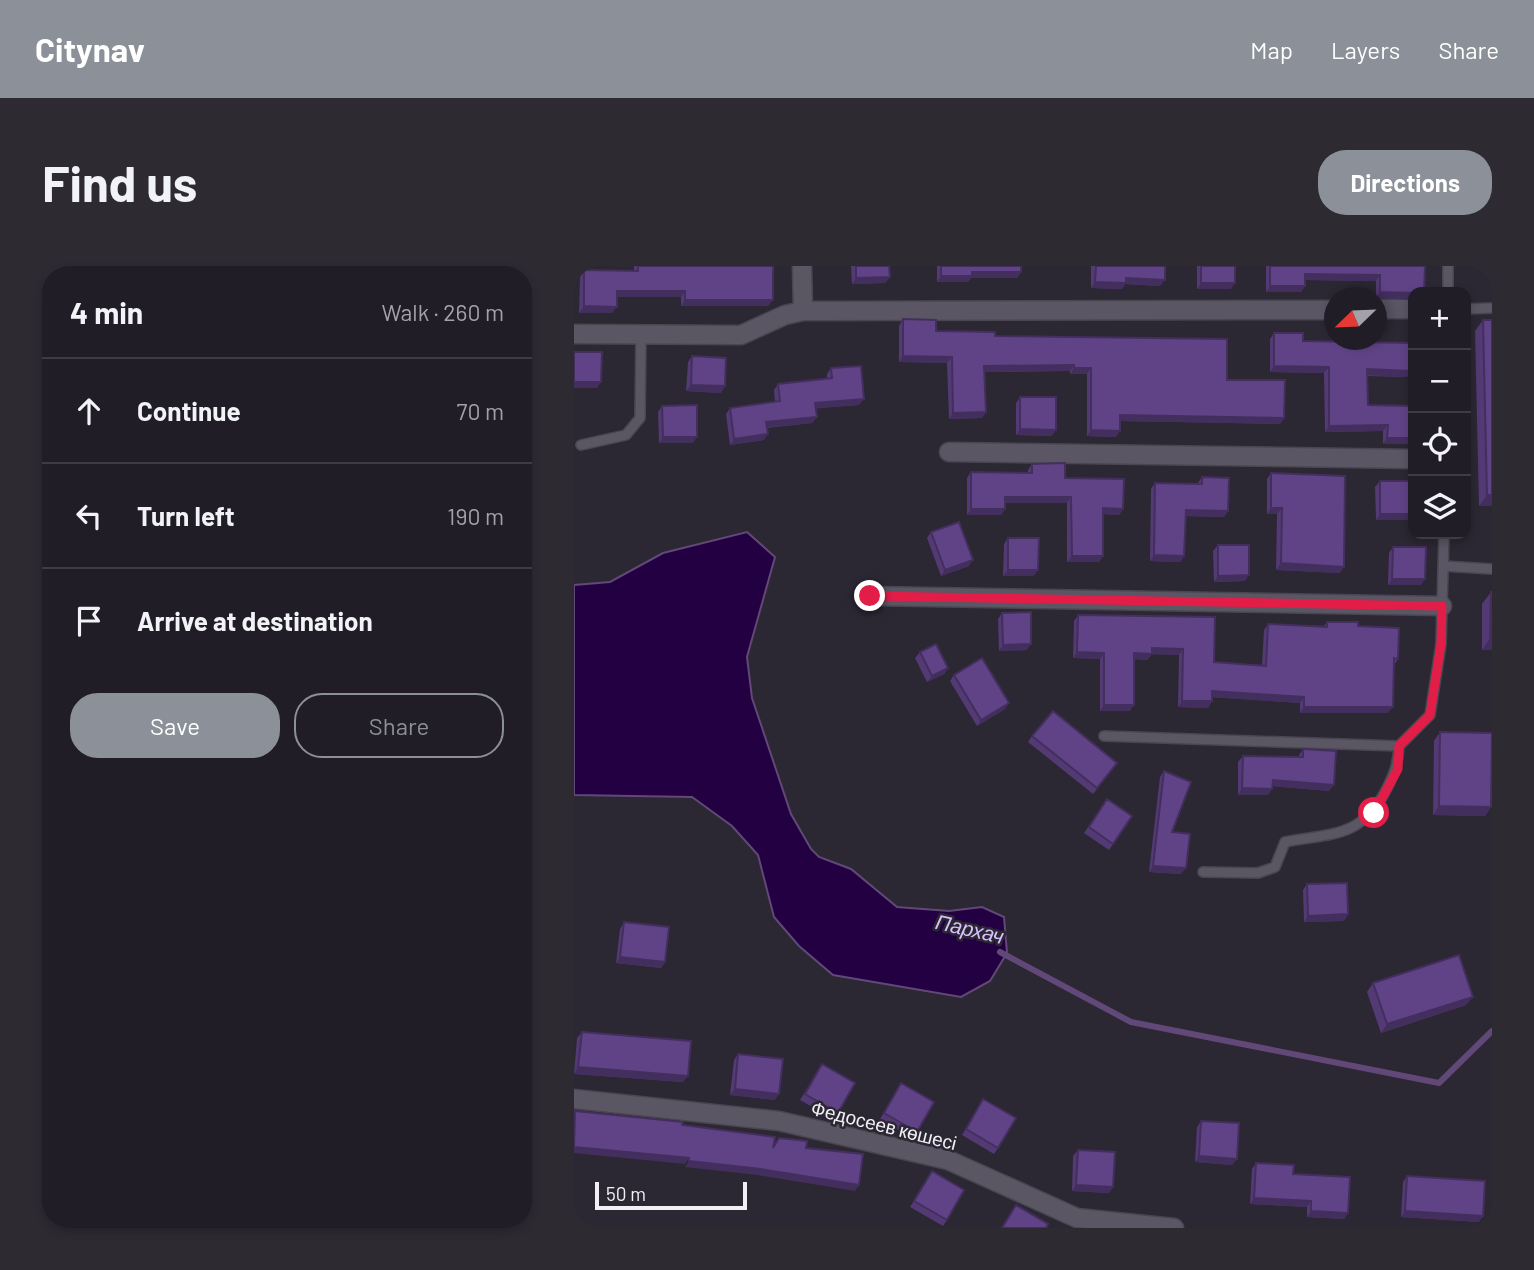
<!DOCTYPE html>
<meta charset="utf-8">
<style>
body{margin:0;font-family:Barlow,sans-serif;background:#2d2a32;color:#f1f3f6}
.controls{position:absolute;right:21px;top:21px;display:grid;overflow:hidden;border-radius:14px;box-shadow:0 4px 10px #0003}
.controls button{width:63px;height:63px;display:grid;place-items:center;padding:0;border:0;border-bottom:2px solid #3d3b43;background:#201d26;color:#f1f3f6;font:35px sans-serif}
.compass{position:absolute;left:750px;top:21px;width:63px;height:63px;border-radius:50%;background:#201d26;box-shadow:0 4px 10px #0003;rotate:247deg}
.scale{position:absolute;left:21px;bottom:18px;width:152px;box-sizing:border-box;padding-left:7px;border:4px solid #f2eff7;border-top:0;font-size:19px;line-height:24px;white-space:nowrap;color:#f2eff7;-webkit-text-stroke:5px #2b2733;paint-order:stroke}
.stop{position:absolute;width:21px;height:21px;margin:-16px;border:5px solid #e11d48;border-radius:50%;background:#fff}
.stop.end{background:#e11d48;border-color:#fff;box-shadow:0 2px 7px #0008}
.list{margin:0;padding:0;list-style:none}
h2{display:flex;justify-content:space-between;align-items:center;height:91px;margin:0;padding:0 28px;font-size:30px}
h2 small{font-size:23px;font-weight:400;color:#a2a2a7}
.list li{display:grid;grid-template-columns:46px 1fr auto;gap:21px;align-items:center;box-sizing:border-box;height:105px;padding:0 28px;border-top:2px solid #3d3b43}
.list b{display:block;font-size:26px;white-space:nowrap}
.list em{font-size:23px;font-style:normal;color:#a2a2a7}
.actions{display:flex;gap:14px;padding:21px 28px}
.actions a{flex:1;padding:16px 0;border:2px solid #8c9099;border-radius:28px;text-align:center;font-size:24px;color:#8c9099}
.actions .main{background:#8c9099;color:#fff}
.icon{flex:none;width:38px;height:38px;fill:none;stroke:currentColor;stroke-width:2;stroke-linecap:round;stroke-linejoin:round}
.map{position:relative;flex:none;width:918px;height:962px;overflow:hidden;border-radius:28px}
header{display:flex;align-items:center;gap:42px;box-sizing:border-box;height:98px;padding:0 35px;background:#8c9099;color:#fff}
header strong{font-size:33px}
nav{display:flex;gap:38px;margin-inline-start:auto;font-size:24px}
.intro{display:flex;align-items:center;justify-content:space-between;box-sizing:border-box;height:168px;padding:0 42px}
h1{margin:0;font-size:49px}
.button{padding:18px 32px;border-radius:28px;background:#8c9099;color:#fff;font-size:24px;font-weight:700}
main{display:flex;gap:42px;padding:0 42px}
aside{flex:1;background:#201d26;border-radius:28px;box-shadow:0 4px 10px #0003}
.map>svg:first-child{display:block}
.water{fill:#230042;stroke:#614878;stroke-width:2}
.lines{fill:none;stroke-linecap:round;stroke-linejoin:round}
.stream{stroke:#614878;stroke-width:6}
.lane-casing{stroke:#494650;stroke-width:12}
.street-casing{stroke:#494650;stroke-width:21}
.lane{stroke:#5b5664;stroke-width:9}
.street{stroke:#5b5664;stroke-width:18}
.wall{fill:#533a74}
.shaded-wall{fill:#432f5e}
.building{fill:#604387;stroke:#432f5e;stroke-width:2}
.route{stroke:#e11d48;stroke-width:9}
.labels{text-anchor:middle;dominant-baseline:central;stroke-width:5;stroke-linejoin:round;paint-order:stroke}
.street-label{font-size:19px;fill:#f2eff7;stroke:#2b2733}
.water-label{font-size:21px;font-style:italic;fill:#d8c1fd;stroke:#2b2733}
</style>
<header>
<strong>Citynav</strong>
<nav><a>Map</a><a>Layers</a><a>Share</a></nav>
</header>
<div class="intro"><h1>Find us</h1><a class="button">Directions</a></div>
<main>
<aside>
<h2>4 min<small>Walk · 260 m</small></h2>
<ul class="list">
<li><svg class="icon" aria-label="ahead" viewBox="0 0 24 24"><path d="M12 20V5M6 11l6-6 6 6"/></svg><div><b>Continue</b></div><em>70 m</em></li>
<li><svg class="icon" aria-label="left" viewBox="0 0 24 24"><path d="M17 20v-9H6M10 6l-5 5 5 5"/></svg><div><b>Turn left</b></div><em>190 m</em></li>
<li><svg class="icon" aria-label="arrive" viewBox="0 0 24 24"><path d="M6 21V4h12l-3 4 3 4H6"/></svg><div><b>Arrive at destination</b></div></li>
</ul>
<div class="actions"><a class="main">Save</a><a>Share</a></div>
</aside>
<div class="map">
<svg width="918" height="962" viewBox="0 0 918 962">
<rect width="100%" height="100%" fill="#2b2733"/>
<path class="water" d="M173,266L201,291L173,391L178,432L217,548L237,583L245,591L277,603L323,641L375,645L408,641L430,651L433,687L416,715L387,731L259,709L225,680L200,651L184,589L158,560L118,531L0,529V319L36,316L89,287Z"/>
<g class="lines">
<path class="stream" d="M426,686L557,756L865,817L918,765"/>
<g class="lane-casing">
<path id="lane" d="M874,26V0
M892,43L918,42
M7,179L52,169L66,152L67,68
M869,300L918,303
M530,470L825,480L856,449L867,378L870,268
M629,606L684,607L701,601L711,576C758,567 786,572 811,526C820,509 824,499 825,480"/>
</g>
<g class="street-casing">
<path id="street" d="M228,0L229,45
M802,43H839
M0,68L167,69L211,49L229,45L760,44
M375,186L839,193
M296,330L868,340
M0,833L205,855L374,894L503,952L600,962"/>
</g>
<use href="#lane" class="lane"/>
<use href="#street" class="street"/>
</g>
<path class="wall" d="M60,0H199L194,40H107V31H43L38,47H5L6,10L10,4L60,5Z
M277,0H315L316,11L311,17L278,18Z
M363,0H447V6L443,12H397L394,16H363Z
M517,0H591L586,20L551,18L548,23L517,22Z
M623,0H661L657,23H623Z
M692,0H851L839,34L802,32V15L731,14V20L727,26H692Z
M329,53L362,65L421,70L653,114L710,152L706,158L546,155L542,171L513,170V108H496V105L411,106L412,146L408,152L375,153L373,97L325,96V60Z
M909,54L918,240H905L901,65Z
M700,67L729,75L833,111L793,110L794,139L839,140L809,178V165L751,166L750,107L696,106V73Z
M118,90L147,127L112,125L114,96Z
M257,102L285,139L242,142L243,151L238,157L193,162L190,174L156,179L152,148L156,142L201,136L200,124L204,118L253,113V108Z
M446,131L478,170L442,169V137Z
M88,140L119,177H85L84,146Z
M458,198L491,212L549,243L545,249L529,248V290L525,296H493V237H431V243L427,249H393V212L397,206L454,207V204Z
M697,207L766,307L702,304L703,248H693V213Z
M628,211L654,245L650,251L612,250L610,290L606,296L576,295L577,223L581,217L623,218Z
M806,215L834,254H802L801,221Z
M357,266L395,300L367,310L353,272Z
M434,272L460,310H429L430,278Z
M644,279L671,315L640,316L639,285Z
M819,281L847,319H814L815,287Z
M917,326L918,384H908V338Z
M428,347L453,384L425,385L424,353Z
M504,349L641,351L640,396L688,399L690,364L694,358L750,360L753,356L784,360L824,393L820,399L814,447H726V437L638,431V435L634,442L604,441L605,389L578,388L573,394L560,393L556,445H526V393L499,392L500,355Z
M346,386L374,402L370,408L353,416L341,392Z
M380,409L431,443L403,460L376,415Z
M866,466L917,541L911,550L859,549L860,475Z
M458,470L539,503L519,528L454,476Z
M729,483L755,525L698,520L694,529H664V496L669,490L725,491V489Z
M590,505L598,566L607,608L575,606L586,511Z
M533,533L558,550L535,584L510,567Z
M733,618L774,648L770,655L730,656L729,624Z
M50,656L91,696L87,702L42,697L46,663Z
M799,717L892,739L807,767L793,726Z
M8,766L109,816L0,808L3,772Z
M164,788L201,834L156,829L160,794Z
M248,798L264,847L259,853L226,834Z
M327,817L343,866L338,872L306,853Z
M409,833L424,882L420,888L388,869Z
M627,855L658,899L621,896L623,861Z
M504,884L539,921L535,927L498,925L499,890Z
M682,897L719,908L774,947L770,953L733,951V941L676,938L678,903Z
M358,905L373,954L369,960L336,941Z
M833,910L905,956L827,951L829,916Z"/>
<path class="shaded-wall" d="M398,6H447L443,12H397L394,16H363L367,10Z
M731,8L806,9L802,15L727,14Z
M316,11L311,17L278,18L282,12Z
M552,12L591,14L586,20L551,18L548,23L517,22L521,16Z
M627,17H661L657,23H623Z
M696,20H731L727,26H692Z
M43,25H111L107,31H39Z
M806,26L839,27V34L802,32Z
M111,34H199L194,40H107Z
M10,40L43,41L38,47H5Z
M329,90L378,91L373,97L325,96Z
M500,99L496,105L406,106L410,100Z
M700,100L755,101L750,107L696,106Z
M500,102H517L513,108H496Z
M793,103L837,105L833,111L789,109Z
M0,116H27L23,122H0Z
M117,119L151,120L147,127L112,125Z
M290,133L285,139L237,143L241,137Z
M412,146L408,152L375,153L379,147Z
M546,149L710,152L706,158L542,155Z
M243,151L238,157L188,162L192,156Z
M814,159L809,165L751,166L755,160Z
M446,163L482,164L478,170L442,169Z
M517,164L546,165L542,171L513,170Z
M194,168L190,174L156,179L160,173Z
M89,171H123L119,177H85Z
M813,172H839V178H809Z
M913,229H918V240H905Z
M431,231H497L493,237H427Z
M529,242L549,243L545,249L525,248Z
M697,242H708L703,248H693Z
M397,243H431L427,249H393Z
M612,244L654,245L650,251L607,250Z
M806,248H838L834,254H802Z
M580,289L610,290L606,296L576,295Z
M498,290H529L525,296H493Z
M399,294L395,300L367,310L371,304Z
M707,297L770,301L766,307L702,304Z
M434,304H464L460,310H429Z
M675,309L671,315L640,316L644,310Z
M818,313H851L847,319H814Z
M916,372H918V384H908Z
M457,378L453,384L425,385L429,379Z
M578,382L609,383L605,389L574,388Z
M503,386L530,387L526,393L499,392Z
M560,387L578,388L573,394L556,393Z
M374,402L370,408L353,416L358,410Z
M638,425L730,431L726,437L634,431Z
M608,435H638L634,442L604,441Z
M435,437L431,443L403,460L407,454Z
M530,439H560L556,445H526Z
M730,441H819L814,447H726Z
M699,514L760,519L755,525L694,520Z
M668,522L698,523L694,529H664Z
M865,540L917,541L911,550L859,549Z
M579,600L612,602L607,608L575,606Z
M774,648L770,655L730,656L734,650Z
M46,691L91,696L87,702L42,697Z
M899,731L892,739L807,767L813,758Z
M4,801L114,810L109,816L0,808Z
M161,823L205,828L201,834L156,829Z
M0,881L115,892L111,898L0,887Z
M625,890L663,893L658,899L621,896Z
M115,895L187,903L285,919L281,925L183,909L111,901Z
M502,919L539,921L535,927L498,925Z
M680,932L737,935L733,941L676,938Z
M737,945L774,947L770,953L733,951Z
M831,945L909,950L905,956L827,951Z"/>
<path class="building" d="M64,0H199V34H111V25H43V41L10,40V4L64,5Z
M282,0H315L316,11L282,12Z
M367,0H447V6H398V10H367Z
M522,0H591V14L552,12V17L521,16Z
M627,0H661V17H627Z
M696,0H851L850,26H839V27L806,26V9L731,8V20H696Z
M329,53L362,54V65L421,66V70L653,73V114H711L710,152L546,149V165L517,164V102H500V99L410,100L412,146L379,147L378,91L329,90Z
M909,54H918V229H913Z
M700,67H729V75L839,77L837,105L793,103L794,139L839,140V172H813L814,159L755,160V101L700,100Z
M0,86H28L27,116H0Z
M118,90L152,92L151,120L117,119Z
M287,100L290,133L241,137L243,151L192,156L194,168L160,173L156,142L206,135L204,118L258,112L257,102Z
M446,131H482V164L446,163Z
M123,139V171H89L88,140Z
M491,197V212L550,213L549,243L529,242V290H498L497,231H431V243H397V206L458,207V198Z
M697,207L771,210L770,301L707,297L708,242H697Z
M628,211L655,212L654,245L612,244L610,290L580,289L581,217L628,218Z
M806,215H838V248H806Z
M385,256L399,294L371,304L357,266Z
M434,272H465L464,304H434Z
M644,279H675V309L644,310Z
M819,281H852L851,313H818Z
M917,326H918V372H916Z
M457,346V378L429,379L428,347Z
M504,349L641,351L640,396L692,400L694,358L753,361V356H784V360L825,362L824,393L820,392L819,441H730V431L638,425V435H608L609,383L578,382V388L560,387V439H530V387L503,386Z
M362,378L374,402L358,410L346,386Z
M408,392L435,437L407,454L380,409Z
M479,445L543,497L523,522L458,470Z
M866,466L918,467L917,541L865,540Z
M729,483L762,485L760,519L699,514L698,523L668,522L669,490L729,491Z
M590,505L617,516L598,566L616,568L612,602L579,600Z
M533,533L558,550L539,578L515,561Z
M773,617L774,648L734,650L733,618Z
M50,656L95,661L91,696L46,691Z
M885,689L899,731L813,758L799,717Z
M8,766L117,775L114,810L4,801Z
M164,788L209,793L205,828L161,823Z
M248,798L281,817L264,847L231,828Z
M327,817L360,836L343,866L310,847Z
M409,833L442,852L424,882L392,863Z
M1,845L109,856L108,859L201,871L199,882L205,872L233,875L232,882L289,888L285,919L187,903L115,895V892L0,881Z
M627,855L665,857L663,893L625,890Z
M504,884L541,886L539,921L502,919Z
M682,897L720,899L719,908L776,911L774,947L737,945V935L680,932Z
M358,905L390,924L373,954L340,935Z
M833,910L911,915L909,950L831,945Z
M442,939L474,958L472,962H428Z"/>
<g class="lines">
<path class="route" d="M296,330L868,340L867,378L856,449L825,480L824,503L800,547"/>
</g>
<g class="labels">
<g class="street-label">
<text transform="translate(310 859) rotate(14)">Федосеев көшесі</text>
</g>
<g class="water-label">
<text transform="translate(396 662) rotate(13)">Пархач</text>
</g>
</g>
</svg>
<div class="controls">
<button>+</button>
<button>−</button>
<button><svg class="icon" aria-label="locate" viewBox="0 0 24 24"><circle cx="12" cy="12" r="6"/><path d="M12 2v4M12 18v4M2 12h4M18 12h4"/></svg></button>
<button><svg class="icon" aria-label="layers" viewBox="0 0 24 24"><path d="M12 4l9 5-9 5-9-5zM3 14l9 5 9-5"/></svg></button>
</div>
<svg class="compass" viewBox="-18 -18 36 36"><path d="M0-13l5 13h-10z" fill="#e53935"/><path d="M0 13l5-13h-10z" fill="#a2a2a7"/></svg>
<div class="scale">50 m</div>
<div class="stop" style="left:800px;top:547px"></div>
<div class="stop end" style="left:296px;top:330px"></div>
</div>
</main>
